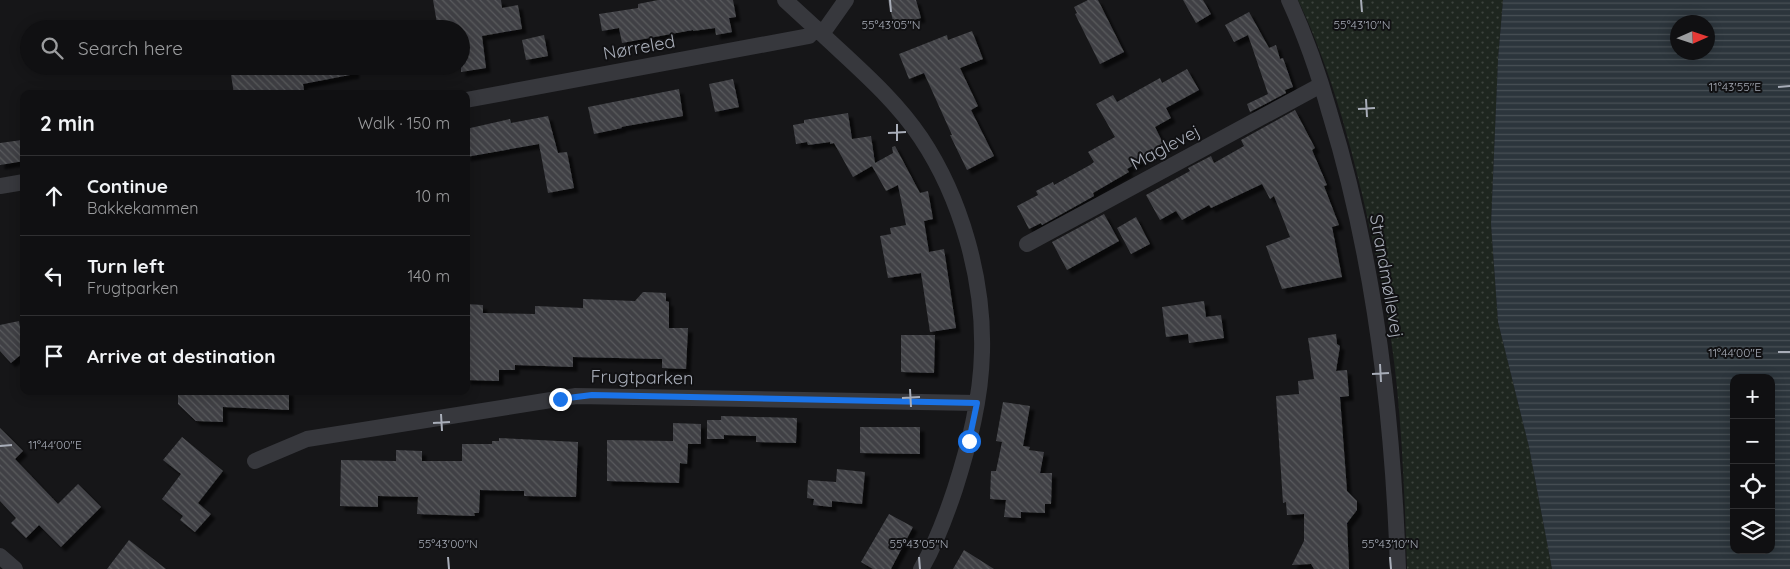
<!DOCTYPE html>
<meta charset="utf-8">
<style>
body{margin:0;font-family:Quicksand,sans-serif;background:#1e1e20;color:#f1f3f6}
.controls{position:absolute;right:15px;bottom:15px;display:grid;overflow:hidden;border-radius:10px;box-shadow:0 2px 12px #0003}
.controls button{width:45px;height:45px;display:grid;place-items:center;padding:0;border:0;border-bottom:1px solid #303032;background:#101012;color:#f1f3f6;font:25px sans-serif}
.compass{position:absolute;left:1670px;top:15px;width:45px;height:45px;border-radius:50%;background:#101012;box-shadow:0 2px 12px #0003;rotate:87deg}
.stop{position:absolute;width:15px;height:15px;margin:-11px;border:4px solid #1a73e8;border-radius:50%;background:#fff}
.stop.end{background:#1a73e8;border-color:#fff;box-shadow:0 1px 5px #0008}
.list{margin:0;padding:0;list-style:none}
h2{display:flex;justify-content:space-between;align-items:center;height:65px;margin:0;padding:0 20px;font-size:21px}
h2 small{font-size:16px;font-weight:400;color:#9c9d9f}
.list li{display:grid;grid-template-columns:32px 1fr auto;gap:15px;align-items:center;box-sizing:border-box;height:80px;padding:0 20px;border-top:1px solid #303032}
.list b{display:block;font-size:19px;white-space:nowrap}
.list p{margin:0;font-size:16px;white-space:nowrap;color:#9c9d9f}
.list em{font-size:16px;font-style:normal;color:#9c9d9f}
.icon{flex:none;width:28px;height:28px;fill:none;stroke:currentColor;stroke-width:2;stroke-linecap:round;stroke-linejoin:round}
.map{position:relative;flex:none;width:1790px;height:569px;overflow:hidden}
.search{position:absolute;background:#101012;box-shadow:0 2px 12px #0003;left:20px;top:20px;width:450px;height:55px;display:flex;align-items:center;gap:12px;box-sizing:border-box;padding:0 18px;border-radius:28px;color:#9c9d9f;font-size:19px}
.panel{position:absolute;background:#101012;box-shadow:0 2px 12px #0003;left:20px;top:90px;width:450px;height:305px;border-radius:10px}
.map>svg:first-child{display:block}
.grass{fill:url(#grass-dots)}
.water{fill:url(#water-rules);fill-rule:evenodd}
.building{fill:url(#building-back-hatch);filter:url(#shadow)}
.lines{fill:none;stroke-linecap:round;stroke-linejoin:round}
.minor{stroke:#37383d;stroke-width:16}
.route{stroke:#1a73e8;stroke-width:6}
.ticks{fill:none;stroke:#a8adb8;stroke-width:2}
.labels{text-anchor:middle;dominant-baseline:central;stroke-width:4;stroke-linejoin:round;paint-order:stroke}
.street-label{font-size:18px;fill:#a8adb8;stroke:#111113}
.ticks-label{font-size:12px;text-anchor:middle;fill:#a8adb8;stroke:#111113;stroke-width:4;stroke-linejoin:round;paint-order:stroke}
</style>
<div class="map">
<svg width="1790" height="569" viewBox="0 0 1790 569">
<defs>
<pattern id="grass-dots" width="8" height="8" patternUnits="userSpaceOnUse" patternTransform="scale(1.25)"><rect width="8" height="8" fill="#1e261f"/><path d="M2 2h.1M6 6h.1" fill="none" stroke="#3c433d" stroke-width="1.8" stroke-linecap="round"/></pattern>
<pattern id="water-rules" width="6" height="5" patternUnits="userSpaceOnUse" patternTransform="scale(1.25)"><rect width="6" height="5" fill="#2c353c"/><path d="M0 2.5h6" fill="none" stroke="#485056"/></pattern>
<pattern id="building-back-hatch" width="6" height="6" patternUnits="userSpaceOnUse" patternTransform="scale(1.25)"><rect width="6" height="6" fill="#404145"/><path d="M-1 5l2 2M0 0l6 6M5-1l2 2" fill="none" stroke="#595a5e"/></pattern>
<filter id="shadow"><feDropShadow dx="4.5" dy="4.5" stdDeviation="1" flood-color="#0009"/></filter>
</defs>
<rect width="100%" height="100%" fill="#161618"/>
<path class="grass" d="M1298,0H1503L1498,59L1491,224L1498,322L1529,447L1552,569H1407C1405,508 1403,448 1397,388C1391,324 1377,260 1363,198C1347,130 1328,63 1298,0Z"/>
<path class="water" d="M1503,0H1790V569H1552L1529,447L1498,322L1491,224L1498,59ZM1678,22H1708V52H1678ZM1734,378H1771V550H1734Z"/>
<path class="building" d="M433,0H501L502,8L518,5L522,29L482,36L486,68L461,72V29H438Z
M658,0H733L736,17L729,18L732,32L716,35L715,28L693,31V30L622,43L619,28L602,31L599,14L638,8V4Z
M888,0H916L921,18L894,25Z
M1088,0H1098L1124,52L1100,64L1075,14L1077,13L1074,7Z
M1183,0H1203L1211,14L1196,23Z
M1249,12L1269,48L1276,45L1280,59L1283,58L1293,87L1285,90L1286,93L1250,112L1247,104L1268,94L1248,35L1234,42L1225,25Z
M972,31L983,59L960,68L978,106L971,110L994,156L967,170L950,135H952L924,73L909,79L899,54L947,35L948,40Z
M544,35L548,56L526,60L522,40Z
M246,66L248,75L300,66H354L355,74L303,84L304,90L282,94H234L230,68Z
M1187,69L1199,90L1166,108L1171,118L1155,127L1165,147L1127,169L1129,172L1093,193L1094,196L1042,225L1041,223L1029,229L1017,206L1038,195L1036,191L1053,182L1054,185L1090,165L1094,162L1088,152L1115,137L1096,104L1113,95L1117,102L1160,78L1162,83Z
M733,79L739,107L715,112L709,84Z
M679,89L683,116L621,127L622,128L594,134L588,107Z
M1295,110L1315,148L1312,150L1327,185L1324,186L1339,225L1332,227L1342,277L1282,289L1266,246L1290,237L1274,196L1270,199L1262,184L1211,208L1209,205L1182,220L1176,211L1160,220L1146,195L1190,171L1188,168L1211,156L1214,163L1244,146L1241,140Z
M848,113L852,139L871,136L875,163L893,153L892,147L895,146L920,193L928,191L933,219L924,221L929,252L944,249L956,328L930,332L921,273L888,278L880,236L891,234L890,228L906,225L898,185L886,191L872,166L853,177L834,143L830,144V142L808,145L807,142L796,144L793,125L804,123V120Z
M548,116L558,153L567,152L574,188L548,193L539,144L466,157V129L510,119L511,123Z
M22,140L24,161L0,165V143Z
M1104,214L1119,241L1067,270L1052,242Z
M1136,217L1150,244L1131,254L1117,228Z
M643,292L666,293V301L669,302V328H688L686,369L662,368V359L573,357V367L515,365V370H499V381L466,380V304L483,305V313L535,314V306L583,308V299L635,301Z
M1204,301L1206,317L1221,315L1224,338L1189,343L1188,334L1166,337L1162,307Z
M19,321L24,352L11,363L0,351V325Z
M1336,334L1337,344L1340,346L1336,371L1347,370L1349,396L1340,397L1347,491L1357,501V510L1347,523L1349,569H1314L1311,564L1292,565L1304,541V514L1287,515L1286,502L1283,503L1276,396L1299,394L1298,381L1314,379L1308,338Z
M901,335H935L934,373L901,372Z
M178,391H289V410L223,407V422L196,421L178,404Z
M1003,402L1030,406L1023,446L1030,447L1029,450L1044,452L1040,473H1052L1051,504H1045V513L1021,512V518L1004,517L1006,500L990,499L991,471H996L1002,442L996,441Z
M721,416L797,418L796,443L756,442V436L724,435V439H707V420H721Z
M673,423L701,424V444H688L687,464L680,463L679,483L607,481V440L673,441Z
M860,427H920V454L860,453Z
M0,428L23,451L15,459L58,504L78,484L101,507L61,547L39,525L26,538L11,523L16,518L0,501Z
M182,437L223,471L198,503L211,514L195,532L180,520L183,516L162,499L181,474L163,460Z
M499,438L578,442L576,497L524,496V491L480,490L479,513H474L475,516L417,514L418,497L378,496V507L340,506L341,460L396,461V450L422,451V461H462V444H492V441H499Z
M837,469L865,472L862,504L832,501V507L813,505L814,499L807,498L808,480L836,482Z
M889,514L913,527L891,569H873L861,562Z
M129,540L166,569H107Z
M964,550L994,569H953Z"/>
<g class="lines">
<path class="minor" d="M785,0L822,34
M846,0L822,34C857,67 894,98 921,138C961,198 984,279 982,352C981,399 969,445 955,489C946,516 936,544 921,569
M1289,0C1306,37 1319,75 1330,114C1375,261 1393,416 1398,569
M466,100L809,36L816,28
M0,186L24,182
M1027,244L1321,85
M255,461L307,439L576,396L977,403
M0,556L15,569"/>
</g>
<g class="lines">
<path class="route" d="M560,399L592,395L977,403L969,441"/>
</g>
<path class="ticks" d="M890,0L891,12M1361,0L1362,12M1778,87L1790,86M1366,99L1367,117M1358,109L1375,108M897,124V141M888,133L906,132M1778,352H1790M1380,364L1381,382M1372,374L1389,373M910,389L911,407M902,398L920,397M441,414L442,431M433,423L450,422M0,446L12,445M448,557L449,569M919,557L920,569M1390,557L1391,569"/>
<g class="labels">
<g class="street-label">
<text transform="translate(639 47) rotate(-10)">Nørreled</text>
<text transform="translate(1165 147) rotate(-28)">Maglevej</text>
<text transform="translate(1387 276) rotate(80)">Strandmøllevej</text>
<text transform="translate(642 377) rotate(1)">Frugtparken</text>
</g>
</g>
<g class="ticks-label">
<text x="891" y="29">55°43'05"N</text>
<text x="1362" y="29">55°43'10"N</text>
<text x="1735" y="91">11°43'55"E</text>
<text x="1735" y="357">11°44'00"E</text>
<text x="55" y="449">11°44'00"E</text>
<text x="448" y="548">55°43'00"N</text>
<text x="919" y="548">55°43'05"N</text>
<text x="1390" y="548">55°43'10"N</text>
</g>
</svg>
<div class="controls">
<button>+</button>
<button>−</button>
<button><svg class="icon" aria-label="locate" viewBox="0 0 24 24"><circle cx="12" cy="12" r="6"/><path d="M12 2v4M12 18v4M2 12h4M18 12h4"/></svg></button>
<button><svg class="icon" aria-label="layers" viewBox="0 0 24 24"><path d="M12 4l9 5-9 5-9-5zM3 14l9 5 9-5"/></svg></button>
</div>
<svg class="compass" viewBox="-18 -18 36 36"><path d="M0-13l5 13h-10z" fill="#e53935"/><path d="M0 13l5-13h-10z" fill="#9c9d9f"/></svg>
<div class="stop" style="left:969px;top:441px"></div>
<div class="stop end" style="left:560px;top:399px"></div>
<div class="search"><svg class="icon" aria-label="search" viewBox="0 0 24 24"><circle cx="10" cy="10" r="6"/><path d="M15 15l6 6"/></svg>Search here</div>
<section class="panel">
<h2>2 min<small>Walk · 150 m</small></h2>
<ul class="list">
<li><svg class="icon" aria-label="ahead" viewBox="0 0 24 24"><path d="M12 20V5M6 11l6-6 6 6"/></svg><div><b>Continue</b><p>Bakkekammen</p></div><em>10 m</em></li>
<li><svg class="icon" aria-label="left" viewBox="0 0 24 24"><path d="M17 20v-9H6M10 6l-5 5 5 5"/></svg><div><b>Turn left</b><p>Frugtparken</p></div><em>140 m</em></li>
<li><svg class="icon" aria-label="arrive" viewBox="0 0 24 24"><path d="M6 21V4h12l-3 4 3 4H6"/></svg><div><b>Arrive at destination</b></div></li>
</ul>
</section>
</div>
